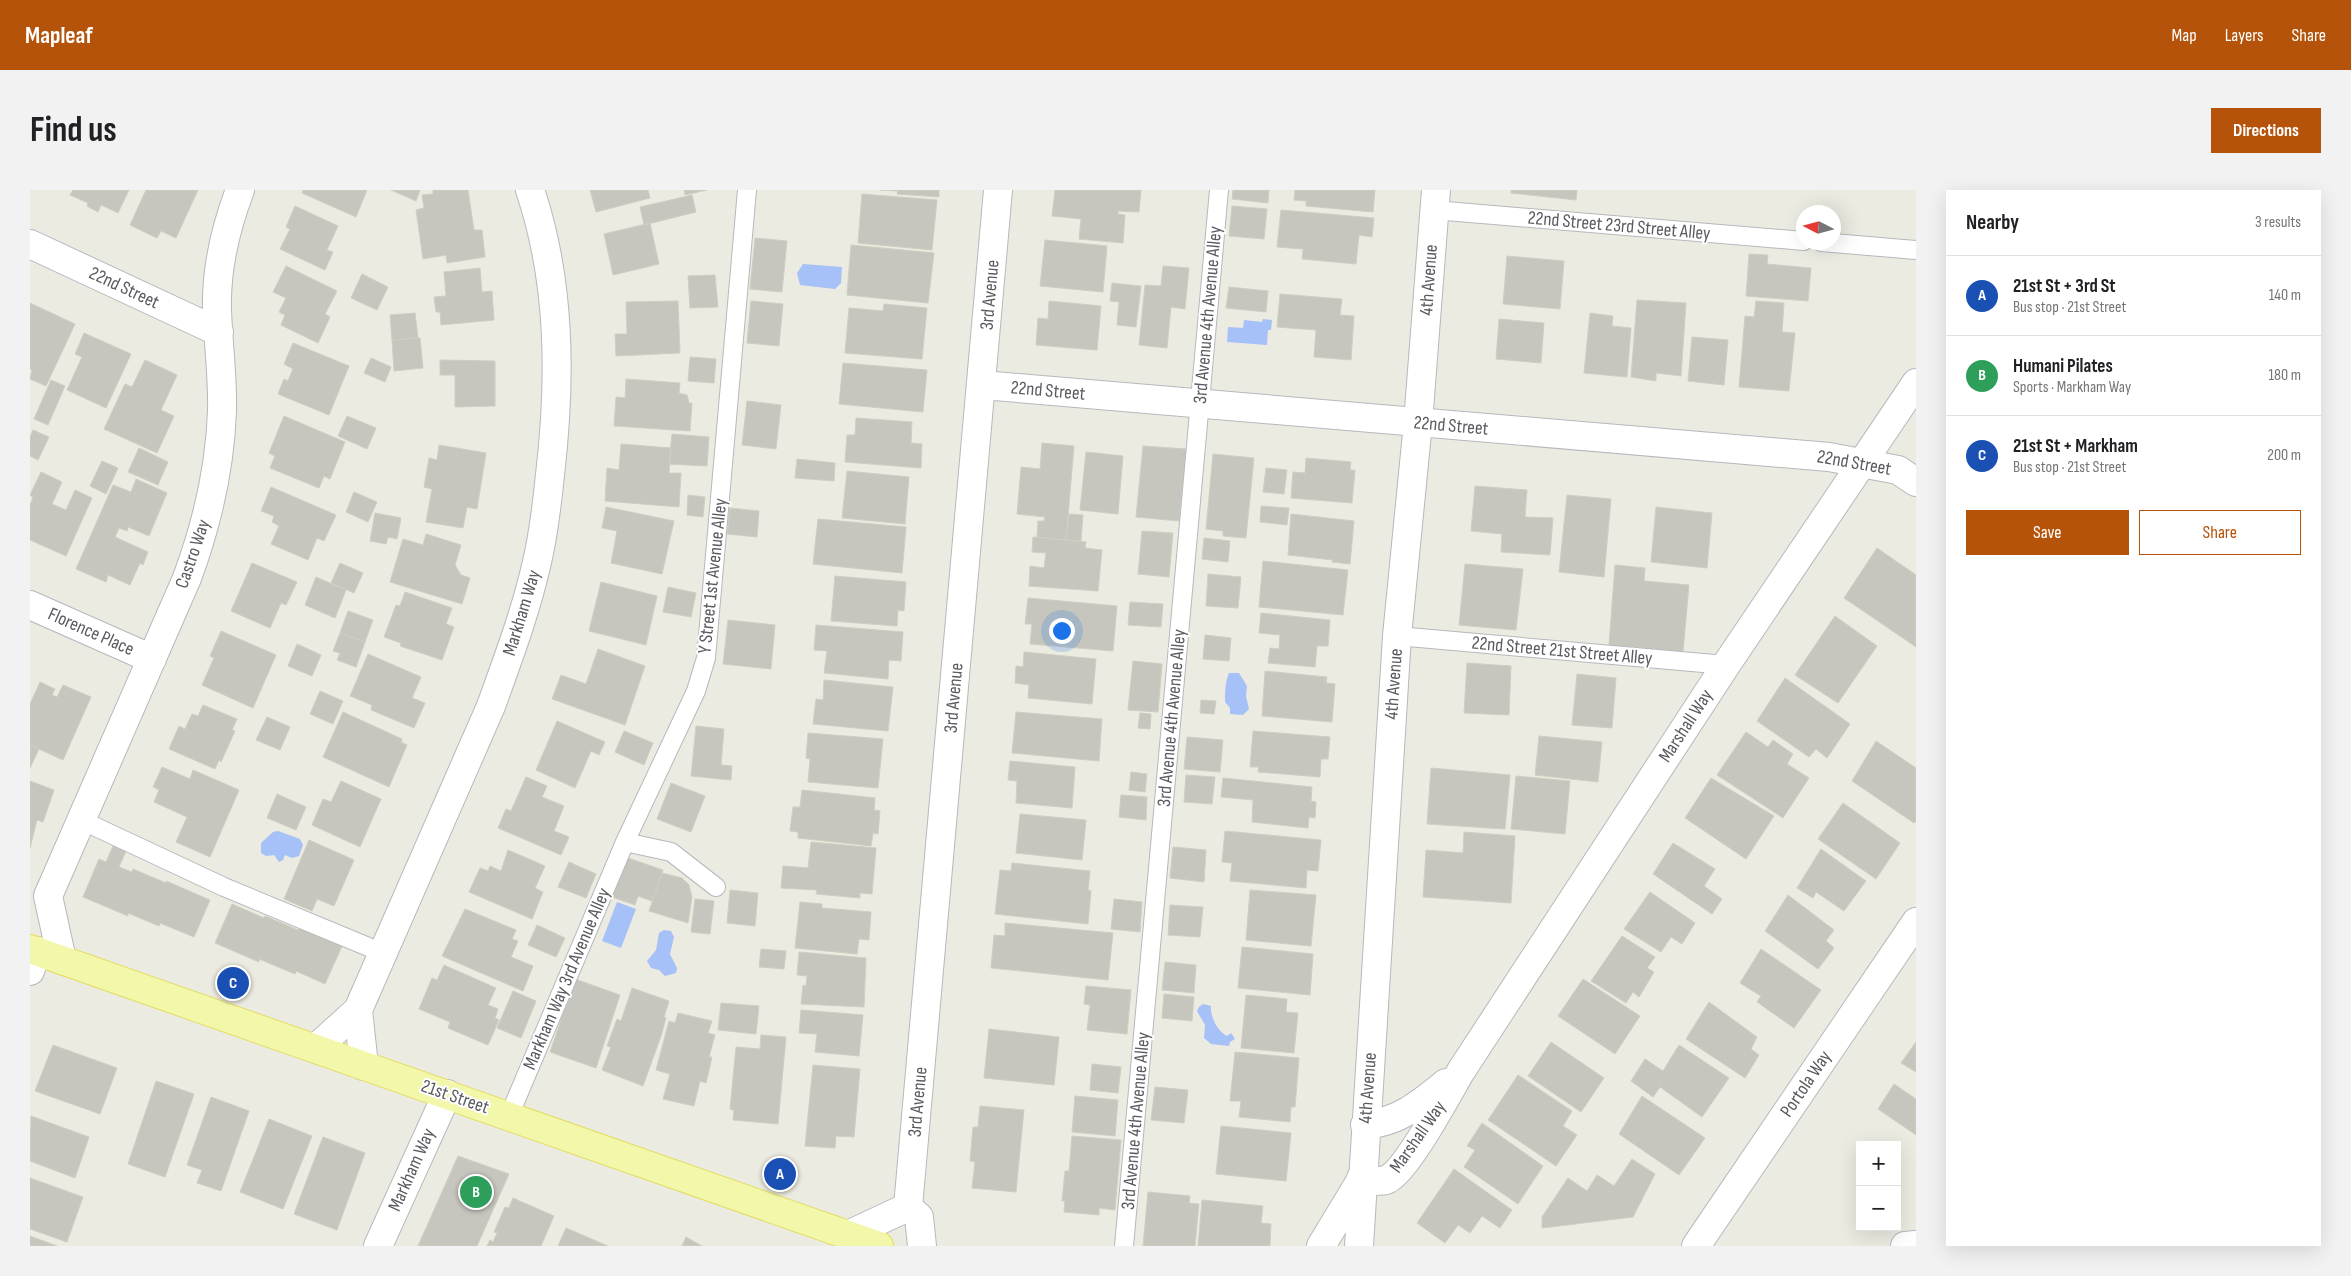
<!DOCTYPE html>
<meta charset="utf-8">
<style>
body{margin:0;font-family:"Sofia Sans Condensed",sans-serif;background:#f2f2f2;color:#202124}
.controls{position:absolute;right:15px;bottom:15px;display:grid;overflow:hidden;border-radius:0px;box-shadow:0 5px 20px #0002}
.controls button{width:45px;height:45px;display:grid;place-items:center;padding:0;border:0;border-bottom:1px solid #e0e0e0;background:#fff;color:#202124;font:25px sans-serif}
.compass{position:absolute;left:1766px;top:15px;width:45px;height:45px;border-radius:50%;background:#fff;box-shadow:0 5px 20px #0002;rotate:276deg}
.you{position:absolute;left:1031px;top:440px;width:18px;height:18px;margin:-12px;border:4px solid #fff;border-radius:50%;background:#1a73e8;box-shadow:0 0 0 8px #1a73e833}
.badge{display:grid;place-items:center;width:32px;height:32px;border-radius:50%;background:#b45309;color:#fff;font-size:16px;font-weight:700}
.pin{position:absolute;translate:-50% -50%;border:2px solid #fff;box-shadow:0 1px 5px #0006}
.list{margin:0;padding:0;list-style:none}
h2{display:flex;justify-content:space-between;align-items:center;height:65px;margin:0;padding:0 20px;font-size:21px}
h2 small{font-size:16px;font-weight:400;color:#757577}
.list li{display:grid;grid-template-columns:32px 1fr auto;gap:15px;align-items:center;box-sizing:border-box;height:80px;padding:0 20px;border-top:1px solid #e0e0e0}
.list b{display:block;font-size:19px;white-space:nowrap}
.list p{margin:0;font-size:16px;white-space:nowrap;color:#757577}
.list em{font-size:16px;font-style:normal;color:#757577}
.actions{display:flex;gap:10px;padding:15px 20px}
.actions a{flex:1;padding:11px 0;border:1px solid #b45309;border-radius:0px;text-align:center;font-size:18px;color:#b45309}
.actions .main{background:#b45309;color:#fff}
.map{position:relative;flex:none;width:1886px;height:1056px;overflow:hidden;border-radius:0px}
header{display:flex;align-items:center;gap:30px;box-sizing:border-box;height:70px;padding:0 25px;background:#b45309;color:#fff}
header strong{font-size:24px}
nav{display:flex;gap:28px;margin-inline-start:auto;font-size:18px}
.intro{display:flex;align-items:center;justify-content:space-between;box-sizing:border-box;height:120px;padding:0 30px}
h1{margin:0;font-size:35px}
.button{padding:12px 22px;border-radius:0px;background:#b45309;color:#fff;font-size:18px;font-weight:700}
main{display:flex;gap:30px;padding:0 30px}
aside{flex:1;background:#fff;border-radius:0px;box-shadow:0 5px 20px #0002}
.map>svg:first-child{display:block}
.water{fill:#a6c1f7}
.building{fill:#c7c6be;stroke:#cfcec0}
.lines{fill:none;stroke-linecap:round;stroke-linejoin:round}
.lane-casing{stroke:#b7b8bd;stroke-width:20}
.street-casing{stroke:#b7b8bd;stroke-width:30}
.primary-casing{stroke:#e4dd62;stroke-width:30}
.lane{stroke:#fff;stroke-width:18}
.street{stroke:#fff;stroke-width:28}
.primary{stroke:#f2f7aa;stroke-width:28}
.labels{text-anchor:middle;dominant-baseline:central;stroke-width:4;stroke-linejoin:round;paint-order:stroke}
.street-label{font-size:19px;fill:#5a5b61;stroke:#fff}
</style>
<header>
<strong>Mapleaf</strong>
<nav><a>Map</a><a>Layers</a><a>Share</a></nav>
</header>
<div class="intro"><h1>Find us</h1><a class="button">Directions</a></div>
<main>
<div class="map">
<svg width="1886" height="1056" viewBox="0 0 1886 1056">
<rect width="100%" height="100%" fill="#ebebe1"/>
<path class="water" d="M773,74L812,77L811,93L805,99L770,95L767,83Z
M1233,129L1242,130L1241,140H1238L1237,155L1197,152L1198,137L1213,138L1214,130L1232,132Z
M1199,483H1209L1217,496L1216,506L1219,519L1213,525L1200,524V518L1195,512C1195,503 1195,492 1199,483Z
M248,641L270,649L273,655L269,666L262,668L255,665L253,670L249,672L244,665L236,666L231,663V653L243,642Z
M587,712L606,719L591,758L572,751Z
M634,740L641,741L644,747L640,764L647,778L646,783L635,786L629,780L621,778L617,771L626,760L629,743Z
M1173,814L1181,816C1180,826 1187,841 1197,846L1201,843L1205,849L1200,852L1199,856L1181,854L1174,848L1175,835L1167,821L1169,817Z"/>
<path class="building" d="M43,0H99L88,23L71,15L68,22L57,16L58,13L40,5Z
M116,0H168L146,48L131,41L127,48L100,35Z
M273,0H337L326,27L272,3Z
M361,0H390L386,11Z
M403,0H438L444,40H452L455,67L417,73L416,65L393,69L386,20L394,18L392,5L403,4Z
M560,0H618L620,8L566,22Z
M654,0H677L655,5Z
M850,0H909V7L867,4L868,1Z
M1025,0H1111L1109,22L1088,21V24L1095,25L1093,53L1049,49L1051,29L1022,26Z
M1203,0H1239L1238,13L1202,9Z
M1265,0H1345L1343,22L1276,16V11L1264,10Z
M1481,0H1547L1546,10L1481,3Z
M832,4L907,10L902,60L828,53Z
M662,5L666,22L614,35L610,17Z
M265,16L308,36L297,60L303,62L295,80L250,59L260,39L256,37Z
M1202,16L1237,19L1234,49L1199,46Z
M1251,20L1344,28L1342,47L1329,45L1326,74L1272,69L1273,59L1247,57Z
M620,33L629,74L583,85L574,44Z
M725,48L757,51L752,102L720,99Z
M1015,50L1077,56L1073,102L1010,96Z
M821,55L904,63L898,113L817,105Z
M1719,64L1738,65L1737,74L1781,78L1778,111L1716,106Z
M1477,66L1534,71L1530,119L1473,114Z
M256,76L307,101L295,124L300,127L288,153L251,135L255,125L249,122L256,108L243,102Z
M1133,76L1159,78L1155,119L1141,117L1137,158L1109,155L1115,95L1131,96Z
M450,78L452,102L462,101L464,130L411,135L410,122H406L404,107L416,106L414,82Z
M332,84L358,97L347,120L321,108Z
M685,85L688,117L660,118L658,86Z
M1082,93L1111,96L1106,137L1087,135L1089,112L1080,111Z
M1199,97L1238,101L1236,122L1196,118Z
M1250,104L1312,109L1310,125L1324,126L1321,170L1284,167L1286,140L1247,137Z
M1607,110L1656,113L1651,186L1626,183V191L1601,187Z
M648,111L650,163L586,166L585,144H597L596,112Z
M721,111L753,114L749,156L717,153Z
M1019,111L1071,116L1067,160L1006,155L1008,128L1018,129Z
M1726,111L1754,113L1752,142L1765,143L1759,201L1709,197L1715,126L1724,127Z
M0,113L45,134L16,196L0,189L2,180L0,179Z
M854,114L897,118L892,169L815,163L819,118L853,121Z
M385,123L388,148L362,150L360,125Z
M1560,123L1583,126L1582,136L1601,138L1597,187L1554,183Z
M1469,129L1514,133L1511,173L1466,169Z
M54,143L101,164L76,218L37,200L52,167L45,164Z
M1662,147L1698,150L1694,195L1658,191Z
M388,148H390L393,178L364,181L362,150Z
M263,153L319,176L299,225L248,204L254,189L258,191L263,179L254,174Z
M660,167L686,169L684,193L658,191Z
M341,168L361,177L355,192L334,183Z
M115,170L147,185L131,220L144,226L127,263L74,239L95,194L102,197Z
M410,170L465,171V216L425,217V185H410Z
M813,173L897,180L893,222L809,214Z
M596,189L650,193L649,203L657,205L659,213H662L660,241L584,236L586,207L595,208Z
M21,190L35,196L18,235L4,229Z
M717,211L751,215L746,259L712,255Z
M254,226L315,252L300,289L294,286L289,298L240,278L245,266L239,263Z
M317,226L346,238L337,259L308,246Z
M826,228L882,232L881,253L892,254L891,278L815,272L817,245H825Z
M3,240L19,247L8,270L0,266V247Z
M642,244L679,247L677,276L639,274Z
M1012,253L1044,256L1036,350L1007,347L1008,331H1014L1015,327L987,324L991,277L1010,279Z
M591,254L641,258L639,283H651L649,317L575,311L577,278L589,280Z
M409,255L456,263L447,319L437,317L433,338L396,332L402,299L394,297L399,268L407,270Z
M1113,256L1156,259L1149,331L1106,327Z
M109,258L138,272L128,295L98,282Z
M1056,262L1093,266L1088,324L1050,320Z
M1183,264L1224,268L1216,348L1193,346V341L1176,339Z
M1276,268L1321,272L1320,280H1325L1322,313L1261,308L1263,282L1275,283Z
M767,269L805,273L804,291L765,288Z
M72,271L88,278L76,304L60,296Z
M1236,278L1257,280L1254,304L1233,302Z
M817,281L879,287L875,334L812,328Z
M11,282L32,292L22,314L36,320L45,300L62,308L36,366L0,350V315L3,308L0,305Z
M106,289L137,303L119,346L98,337L97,341L89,338L85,347L118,362L113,375L110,373L100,395L78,385L76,392L46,379L83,295L101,302Z
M1445,296L1497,300L1495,327L1523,328L1520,365L1471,362L1472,344L1441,341Z
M241,297L306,325L294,351L287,348L278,370L241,354L249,336L242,332L244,326L231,321Z
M324,302L347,312L338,332L316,322Z
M658,305L675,307L673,327L657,325Z
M1537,305L1581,309L1574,387L1529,382Z
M1231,316L1259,318L1257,335L1230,332Z
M576,317L644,331L632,384L581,373L587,341L572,338Z
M1626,317L1682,323L1677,378L1621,372Z
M700,318L729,321L727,347L697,344Z
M345,323L371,328L367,349L358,347L356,354L340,351Z
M1039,324L1053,325L1051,351L1036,350Z
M1261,324L1324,331L1320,374L1302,372L1303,370L1258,365Z
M788,329L876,337L872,383L783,374Z
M1112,341L1143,343L1139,387L1108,384Z
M396,344L431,355L425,375L431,385L440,388L432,414L360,392L373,349L393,355Z
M1003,347L1056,352L1055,358L1072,360L1068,401L999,396L1000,376L1014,378L1016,363L1002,362Z
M1174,348L1200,351L1198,372L1172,369Z
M1847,358L1886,385V457L1814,408Z
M1233,371L1318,380L1313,425L1229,417Z
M222,373L267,392L256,415L251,413L240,438L201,421Z
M310,373L333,383L324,403L301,393Z
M1435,374L1493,379L1486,440L1429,435Z
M1585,375L1615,378L1614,391L1659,395L1653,462L1579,455Z
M1178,384L1211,387L1208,418L1176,416Z
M805,386L876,392L874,421L868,420L867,436L801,431Z
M286,387L316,400L305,428L275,415Z
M571,392L627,406L616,455L559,441Z
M638,397L666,403L661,427L633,422Z
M375,402L422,418L416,434L424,437L412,470L370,456L371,453L354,447L366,415L370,416Z
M998,408L1087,416L1083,461L1000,454L1002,434H995Z
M1100,412L1133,414L1131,437L1098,435Z
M318,421L343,430L335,452L310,443Z
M1231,423L1300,430L1298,456H1287L1285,477L1238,473L1240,458L1249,459L1250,445L1229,443Z
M1805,426L1847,456L1808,513L1765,485Z
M698,430L745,435L741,479L693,474Z
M786,435L873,442L871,471L859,470L858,489L794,483L797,461L784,460Z
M191,441L246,465L223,518L172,495L184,468L180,466Z
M310,443L335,452L326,477L307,470L310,463L303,461Z
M1175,445L1201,448L1199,471L1173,469Z
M267,454L291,465L282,486L258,476Z
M568,459L615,476L595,535L522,509L531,485L556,494Z
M994,462L1066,469L1062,514L998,508L999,495L985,493L986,476L993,477Z
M338,464L391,487L382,508L395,513L384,538L341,520L342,515L320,506Z
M1103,471L1132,474L1128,522L1098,520Z
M1437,473L1481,476L1479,525L1434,523Z
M1235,481L1297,487L1296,493L1305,494L1302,532L1232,526Z
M1547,484L1586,488L1582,538L1542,535Z
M1755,488L1820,534L1797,568L1786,559L1779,567L1727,531Z
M794,490L863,497L858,541L783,534L786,509L793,510Z
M10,492L25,499L22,505L27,507L33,495L61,507L33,570L0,555V514Z
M290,501L313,511L303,534L280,524Z
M1171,510L1186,511L1184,524L1170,523Z
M173,515L207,529L202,540L205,541L191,572L189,570L185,579L139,559L149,536L155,539L162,524L168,526Z
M313,522L372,549L371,552L377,555L359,597L293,567Z
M986,522L1072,529L1069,571L982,563Z
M1110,523L1121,524L1120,539L1108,538Z
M237,527L260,537L250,560L226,550Z
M527,531L575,552L569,565L561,561L545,598L506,580Z
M666,536L694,539L691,575L702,576L701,590L661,586Z
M594,541L623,553L614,575L585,562Z
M1223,541L1300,547L1298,569H1291L1290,587L1228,582L1229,577H1220Z
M1716,542L1738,557L1743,550L1763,564L1757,574L1779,588L1753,628L1687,585Z
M778,543L853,549L848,598L778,592L780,569L776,568Z
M1509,546L1572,552L1568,592L1505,585Z
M1157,547L1193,550L1190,582L1154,579Z
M1846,551L1886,578V631L1884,633L1822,591Z
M0,555L9,559L0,578Z
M980,571L1045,577L1042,618L986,613L987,591L978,590Z
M132,577L160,589L163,580L209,600L180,667L146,652L157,627L124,612L129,600L123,597Z
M1401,578L1480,585L1475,639L1397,634Z
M1101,582L1117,584L1115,602L1099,600Z
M1156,585L1185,587L1182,614L1154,612Z
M1486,586L1540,591L1535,644L1481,639Z
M496,587L517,596L512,607L534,616L524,641L539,647L531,665L468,638L476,619L481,621Z
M1193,588L1282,597L1281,611L1286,612L1285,628L1279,627L1278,638L1222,632L1223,610L1191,607Z
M1681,588L1744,626L1716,669L1655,628Z
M0,591L24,600L13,632L7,630L0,658Z
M311,591L351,609L330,657L282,635L293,609L301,612Z
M641,593L675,606L661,642L627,629Z
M772,600L845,608L844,620L850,621L848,644L843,643L841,656L768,648V642L760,641L763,617H770Z
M247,604L276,617L266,640L237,628Z
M1091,605L1117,607L1116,630L1089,627Z
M1813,613L1870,653L1846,689L1788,649Z
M990,624L1056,630L1052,670L986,663Z
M1195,641L1291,650L1288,681L1277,680L1276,698L1200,691L1202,673L1192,672Z
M1434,642L1485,646L1481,713L1393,707L1396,660L1433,663Z
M279,650L324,670L304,716L287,709L282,721L254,709Z
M781,652L846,658L842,704L830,703V708L786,704L787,700L751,698L753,676L778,678Z
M1643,653L1685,679L1674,696L1692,709L1682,724L1623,684Z
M83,656L96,661L89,677L102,682L103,679L136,693V691L180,710L164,747L130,733L129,736L98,723V726L53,707L69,669L76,672Z
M1143,657L1176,660L1174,692L1140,688Z
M1791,659L1836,691L1814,721L1786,702L1783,708L1767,698Z
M478,660L515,676L505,698L513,702L502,729L439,702L450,678L458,681L460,676L471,681Z
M595,667L633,680L622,711L608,706L605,715L582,707Z
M539,672L566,684L556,708L528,697Z
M982,673L1060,681L1058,700L1061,701L1058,734L965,724L970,680L981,681Z
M632,683L652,688L659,695L662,707L658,733L619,721Z
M700,700L728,703L725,736L697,733Z
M1220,700L1286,705L1281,756L1216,750Z
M1620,702L1665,733L1652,754L1641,747L1631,762L1594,739Z
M1758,705L1804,740L1796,751L1804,758L1788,779L1735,741Z
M665,709L684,711L680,744L661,742Z
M1084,709L1112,712L1110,742L1081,739Z
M770,712L792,714V718L841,722L839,750L829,749L827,764L765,758Z
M202,714L234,728L235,726L268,740L270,738L312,756L295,794L266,781L265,784L229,769V772L185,753Z
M1140,715L1173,717L1170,747L1138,745Z
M435,719L486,740L482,749L488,751L481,767L503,776L493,801L412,766Z
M975,733L1083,743L1078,790L961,778L964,745L975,746Z
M507,735L535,748L526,767L498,755Z
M1592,746L1625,767L1617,778L1624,782L1609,807L1603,802L1596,813L1561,791Z
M1212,757L1283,764L1280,805L1208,798Z
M731,759L756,761L754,779L729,777Z
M1731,759L1791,800L1764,838L1727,812L1731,806L1710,793Z
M769,762L836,768L834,817L771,814L773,795L776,796L777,786L767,785Z
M1135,772L1166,775L1164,803L1132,800Z
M414,775L466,798L458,815L468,819L465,828L469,830L458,855L418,838L420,832L389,819L402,788L407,790Z
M545,789L590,805L566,878L520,862Z
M1553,789L1610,826L1585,864L1528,826Z
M1056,796L1101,800L1097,844L1057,840L1060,815L1054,814Z
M602,798L639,811L634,827L636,828L631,846L613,896L572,880L581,857L577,856L587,829L591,831Z
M483,801L506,811L491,848L467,838Z
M1134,804L1164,807L1162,831L1132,828Z
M1216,805L1257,809L1256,822L1268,823L1264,863L1211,858Z
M1679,812L1727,847L1721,859L1729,865L1715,888L1656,849Z
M691,813L729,816L726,844L688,840Z
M771,820L833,825L829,866L785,862L787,844L769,843Z
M648,823L682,831L678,843L685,845L679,867H682L676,893L670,891L664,916L633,909L640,884L626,880L639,831L645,833Z
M959,839L1029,847L1024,895L954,888Z
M731,845L756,847L748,934L703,930L704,920L700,919L706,857L730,859Z
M1521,852L1574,888L1551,922L1498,886Z
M1886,852V882L1871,873Z
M23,855L87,878L70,924L5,901Z
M1649,855L1699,888L1672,927L1630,897L1623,907L1601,891L1615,869L1633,881Z
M1205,862L1269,868L1265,917H1261L1260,932L1209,927L1211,911H1200Z
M1062,874L1091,877L1088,903L1060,900Z
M783,875L830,879L824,947L806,946L805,958L775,956Z
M1488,885L1542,921L1533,936L1547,945L1526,976L1458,930Z
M126,891L164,904L135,987L98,974Z
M1864,894L1886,909V945L1848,919Z
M1125,897L1158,900L1154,933L1121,930Z
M1045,906L1088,910L1085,946L1042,942Z
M1612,906L1675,948L1649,985L1589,944Z
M181,907L219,921L191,1001L167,993L172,980L157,975Z
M950,916L994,920L986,1002L942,998L945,972L940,971L943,937H948Z
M1,926L59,947L45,988L0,971Z
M239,929L282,946L253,1019L210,1002Z
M1452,933L1513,976L1488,1014L1434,977L1445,960L1437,956Z
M1191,936L1261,943L1256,991L1186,984Z
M1042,946L1091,950L1085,1020L1069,1018V1025L1034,1022L1035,1011H1032L1035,981H1039Z
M293,947L335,963L307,1040L264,1024Z
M428,966L479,984L447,1056H388Z
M1602,969L1625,984L1603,1027L1512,1038V1027L1538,988L1557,1001L1567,985L1584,996Z
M1424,979L1482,1020L1470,1038L1452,1026L1440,1043L1428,1035L1415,1053L1387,1033Z
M0,988L53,1007L37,1052L0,1039Z
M1118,1002L1160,1006L1159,1013L1169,1014L1165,1056H1113Z
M483,1008L524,1026L511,1056H457L460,1050L463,1052L467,1043L464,1042L475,1017L479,1018Z
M1172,1010L1233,1016L1231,1033L1241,1034L1240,1056H1168Z
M536,1038L578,1056H528Z
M0,1046L27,1056H0Z
M656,1047L672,1056H673H652Z"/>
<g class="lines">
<g class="lane-casing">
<path id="lane" d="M1404,20L1774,51
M1791,52L1886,60
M1367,446L1696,475
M51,630L194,697L353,763
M595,652L641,662L686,697
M479,926L595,652L666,501L676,468L717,0
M1094,1056L1189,0"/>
</g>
<g class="street-casing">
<path id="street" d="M0,54L189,142
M952,195L1799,267L1868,280L1886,292
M0,415L122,469
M18,706L157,388C177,334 190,278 192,221C193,187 188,153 187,119C186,79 196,37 210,0
M18,706L32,770
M0,781L7,761
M328,820L334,876
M286,858L328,820L461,516C478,469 496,421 507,372C514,343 517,314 520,285C531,190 531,92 500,0
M1335,935C1369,932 1390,914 1416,893
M1331,988C1339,989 1351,993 1358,989C1377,980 1418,903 1431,881L1696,475L1886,193
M878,1017L968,0
M878,1017L889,1027L892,1056
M818,1045L878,1017
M348,1056L417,904
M1291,1056L1331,990
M1329,1056L1367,446L1388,233L1406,0
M1666,1056L1886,732
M1875,1056L1886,1055"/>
</g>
<g class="primary-casing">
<path id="primary" d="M0,759L849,1056"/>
</g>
<use href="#lane" class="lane"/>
<use href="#street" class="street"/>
<use href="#primary" class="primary"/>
</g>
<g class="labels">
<g class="street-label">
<text transform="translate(1589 36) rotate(5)">22nd Street 23rd Street Alley</text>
<text transform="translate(1399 90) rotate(-86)">4th Avenue</text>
<text transform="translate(94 98) rotate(25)">22nd Street</text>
<text transform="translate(960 105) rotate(-85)">3rd Avenue</text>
<text transform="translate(1178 125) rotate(-85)">3rd Avenue 4th Avenue Alley</text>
<text transform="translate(1018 201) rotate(5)">22nd Street</text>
<text transform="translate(1421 236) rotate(5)">22nd Street</text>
<text transform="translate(1824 273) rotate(10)">22nd Street</text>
<text transform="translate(163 364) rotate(-71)">Castro Way</text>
<text transform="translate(683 386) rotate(-84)">Y Street 1st Avenue Alley</text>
<text transform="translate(492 423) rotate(-73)">Markham Way</text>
<text transform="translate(61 442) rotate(24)">Florence Place</text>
<text transform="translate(1532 461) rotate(5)">22nd Street 21st Street Alley</text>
<text transform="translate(1364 494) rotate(-86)">4th Avenue</text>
<text transform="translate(924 508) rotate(-85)">3rd Avenue</text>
<text transform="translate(1142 528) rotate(-85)">3rd Avenue 4th Avenue Alley</text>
<text transform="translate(1656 536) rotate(-57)">Marshall Way</text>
<text transform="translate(537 789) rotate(-67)">Markham Way 3rd Avenue Alley</text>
<text transform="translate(1776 894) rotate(-56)">Portola Way</text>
<text transform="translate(1338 898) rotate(-86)">4th Avenue</text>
<text transform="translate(425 907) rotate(19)">21st Street</text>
<text transform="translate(888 912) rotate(-85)">3rd Avenue</text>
<text transform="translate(1106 931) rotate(-85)">3rd Avenue 4th Avenue Alley</text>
<text transform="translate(1388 947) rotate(-55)">Marshall Way</text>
<text transform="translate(382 980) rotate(-66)">Markham Way</text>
</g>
</g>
</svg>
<div class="controls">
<button>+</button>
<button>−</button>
</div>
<svg class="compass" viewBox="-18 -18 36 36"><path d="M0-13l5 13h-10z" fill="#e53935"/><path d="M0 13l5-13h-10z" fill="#757577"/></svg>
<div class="you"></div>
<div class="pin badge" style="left:750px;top:984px;background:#1a4fb4">A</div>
<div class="pin badge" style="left:446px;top:1002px;background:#2e9e5b">B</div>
<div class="pin badge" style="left:203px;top:793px;background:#1a4fb4">C</div>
</div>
<aside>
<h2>Nearby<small>3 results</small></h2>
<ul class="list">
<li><span class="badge" style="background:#1a4fb4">A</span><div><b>21st St + 3rd St</b><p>Bus stop · 21st Street</p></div><em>140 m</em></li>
<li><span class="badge" style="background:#2e9e5b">B</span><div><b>Humani Pilates</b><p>Sports · Markham Way</p></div><em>180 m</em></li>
<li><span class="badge" style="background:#1a4fb4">C</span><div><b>21st St + Markham</b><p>Bus stop · 21st Street</p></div><em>200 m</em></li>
</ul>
<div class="actions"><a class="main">Save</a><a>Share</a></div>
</aside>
</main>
